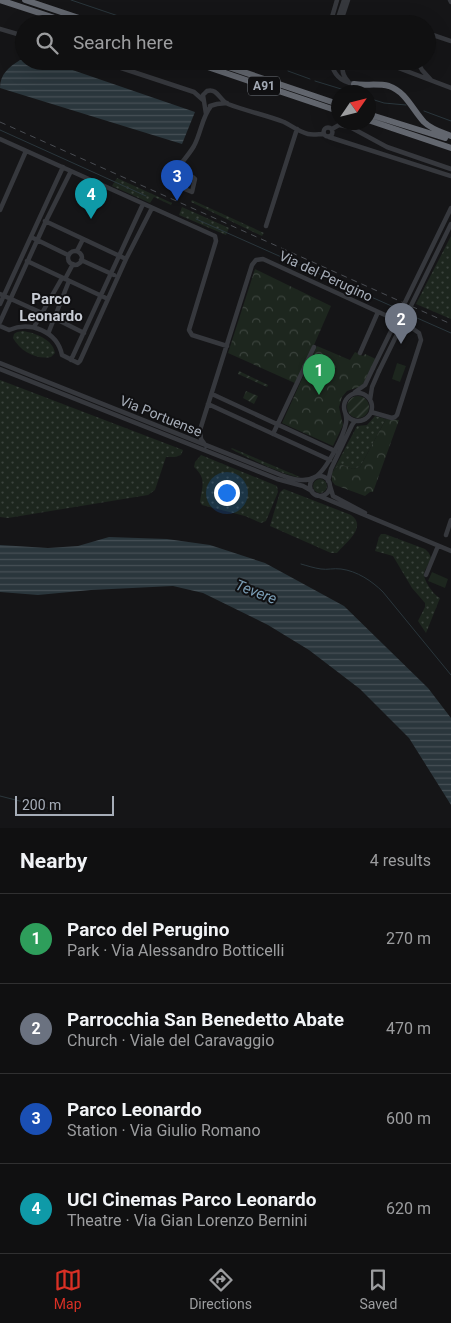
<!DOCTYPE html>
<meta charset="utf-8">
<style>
body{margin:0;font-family:Roboto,sans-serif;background:#1e1e1f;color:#f1f3f6}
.compass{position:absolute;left:331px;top:85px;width:45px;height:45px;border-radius:50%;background:#101011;box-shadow:0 5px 20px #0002;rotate:55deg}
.scale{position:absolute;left:15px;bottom:12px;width:99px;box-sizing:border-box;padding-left:5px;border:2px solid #a6adb8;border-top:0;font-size:14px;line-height:18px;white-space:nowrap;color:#a6adb8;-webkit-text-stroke:4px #101012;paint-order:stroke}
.you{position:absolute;left:226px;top:492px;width:18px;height:18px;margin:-12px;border:4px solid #fff;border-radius:50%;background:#1a73e8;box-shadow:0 0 0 8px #1a73e833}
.badge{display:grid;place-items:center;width:32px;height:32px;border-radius:50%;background:#d93025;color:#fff;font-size:16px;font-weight:700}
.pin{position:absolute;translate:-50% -41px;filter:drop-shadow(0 1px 2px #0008)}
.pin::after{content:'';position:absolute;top:26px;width:18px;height:15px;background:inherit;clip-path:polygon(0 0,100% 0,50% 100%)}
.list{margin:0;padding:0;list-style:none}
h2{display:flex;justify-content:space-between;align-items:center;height:65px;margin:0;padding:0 20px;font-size:21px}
h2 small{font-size:16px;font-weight:400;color:#9c9d9f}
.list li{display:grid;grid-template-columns:32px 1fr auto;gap:15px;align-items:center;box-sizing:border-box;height:90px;padding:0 20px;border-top:1px solid #303031}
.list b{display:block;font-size:19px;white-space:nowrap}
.list p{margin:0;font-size:16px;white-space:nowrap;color:#9c9d9f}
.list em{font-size:16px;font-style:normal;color:#9c9d9f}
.icon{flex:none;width:28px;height:28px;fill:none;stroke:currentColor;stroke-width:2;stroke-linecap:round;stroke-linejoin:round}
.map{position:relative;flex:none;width:451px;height:828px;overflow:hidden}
.search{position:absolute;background:#101011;box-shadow:0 5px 20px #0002;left:15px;right:15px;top:15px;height:55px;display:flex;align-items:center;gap:12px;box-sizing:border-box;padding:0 18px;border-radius:28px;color:#9c9d9f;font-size:19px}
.sheet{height:425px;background:#101011}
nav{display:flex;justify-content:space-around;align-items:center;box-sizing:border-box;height:70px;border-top:1px solid #303031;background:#101011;font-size:14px;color:#9c9d9f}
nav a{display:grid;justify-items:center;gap:2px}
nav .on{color:#d93025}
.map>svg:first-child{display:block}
.grass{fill:url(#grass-dots)}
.forest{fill:url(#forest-crowns)}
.garden{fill:url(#garden-furrows)}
.pitch{fill:#1d261e}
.water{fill:url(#water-rules)}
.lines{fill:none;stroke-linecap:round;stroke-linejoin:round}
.stream{stroke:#2a363c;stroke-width:1}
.minor{stroke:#36383d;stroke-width:4.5}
.highway{stroke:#62666e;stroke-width:6}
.rail{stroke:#494c52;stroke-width:1;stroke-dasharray:6 5;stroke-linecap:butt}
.minor-bridge{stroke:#36383d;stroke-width:4.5}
.labels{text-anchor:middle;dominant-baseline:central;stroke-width:4;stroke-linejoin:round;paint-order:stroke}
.shield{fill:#101012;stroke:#797e86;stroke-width:1}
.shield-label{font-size:12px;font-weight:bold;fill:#a6adb8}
.street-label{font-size:14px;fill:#a6adb8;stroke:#101012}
.neighbourhood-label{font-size:15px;font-weight:bold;fill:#c8ccd4;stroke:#101012}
.water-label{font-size:15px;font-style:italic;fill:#7b9eb6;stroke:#101012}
</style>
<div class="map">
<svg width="451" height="828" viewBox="0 0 451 828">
<defs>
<pattern id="grass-dots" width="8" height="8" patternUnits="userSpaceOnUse" patternTransform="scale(1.25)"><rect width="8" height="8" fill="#1d261e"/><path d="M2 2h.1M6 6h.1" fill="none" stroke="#3b433d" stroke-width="1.8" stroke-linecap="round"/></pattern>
<pattern id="forest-crowns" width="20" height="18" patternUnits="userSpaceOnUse" patternTransform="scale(1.25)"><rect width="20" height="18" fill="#1d261e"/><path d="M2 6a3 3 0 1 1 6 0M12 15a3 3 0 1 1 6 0" fill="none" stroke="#3b433d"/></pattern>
<pattern id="garden-furrows" width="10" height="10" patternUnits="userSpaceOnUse" patternTransform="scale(1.25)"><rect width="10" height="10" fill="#1d261e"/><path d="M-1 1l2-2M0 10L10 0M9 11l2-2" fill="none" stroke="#3b433d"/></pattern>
<pattern id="water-rules" width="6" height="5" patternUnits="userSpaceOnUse" patternTransform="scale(1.25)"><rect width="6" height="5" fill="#2a363c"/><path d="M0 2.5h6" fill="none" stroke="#465056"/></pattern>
</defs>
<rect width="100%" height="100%" fill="#151517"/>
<path class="grass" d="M117,178L172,203L171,205L154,197L150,203L112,186Z
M192,200L264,233L262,236L191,202Z
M182,207L229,228L226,235L179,215Z
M451,236V319L416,304Z
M23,331C35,333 53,339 55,353L51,357C36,360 20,351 13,338L14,334L17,332Z
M0,380L183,450L181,455L175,457H166L155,490L148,495L8,518L0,517Z
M375,416L386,419L360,467L353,469L340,464L332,473L357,426L367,425Z
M232,448L300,477C287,477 244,456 231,449Z
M201,455L277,486L278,492L266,521L261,523L245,516L202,505L200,502C202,486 207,479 194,467L195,462Z
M313 486a7 7 0 1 1 14 0a7 7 0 1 1-14 0Z
M284,489L351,515C368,527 345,543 337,553H331L270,526L280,492Z
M381,534H385L425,549L429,553L431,558C429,563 425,569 424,574C424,582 435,596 440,598L426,633L418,621L425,607V603L412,588L393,556L375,551L379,537Z"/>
<path class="forest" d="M255,269L331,306L297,384L228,353Z
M317,346L350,360L355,352L363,356L365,354L376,359L363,384L359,387L347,391L342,397L339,407L343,425L333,446L282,423Z
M386,419L399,420L373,492H370L365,496L335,485L332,481V473L340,464L353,469L360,467Z"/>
<path class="garden" d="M239,371L268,385L267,387L238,374Z
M246,391L258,396L254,404L243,398Z
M347 407a11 11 0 1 1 22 0a11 11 0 1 1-22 0Z"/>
<path class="pitch" d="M397,363L406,366L400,382L392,379Z
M432,572L448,579L445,588L428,581Z"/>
<path class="water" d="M20,60L44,61L55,64L195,112L182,144L0,88C0,74 9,67 20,60Z
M109,537L167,539L210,545L265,563L344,606L428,688L451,718V805L409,738L360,689L309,650L268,625L203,593L173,586L91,590L38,595L0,592V545L48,548L78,546Z"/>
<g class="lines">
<path class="stream" d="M71,0L142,24
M255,61L275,68
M288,71L310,79
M315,81L351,92
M368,98L384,103L406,105
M424,111L451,121
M0,130L146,196
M196,219L405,312
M408,314L451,333
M301,564C308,566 314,568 321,569C327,570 334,568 341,569C357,571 372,581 383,592L451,675
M0,796L55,810"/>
<path class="minor" d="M450,0L451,2
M330,24L337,0
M336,24L344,0
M340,24L348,0
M0,29L24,36
M427,33L451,41
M100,61L194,92L203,100
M315,61H321
M331,61C333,74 341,82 354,84
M344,61C341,69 342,75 348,81
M380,61L451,88
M417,61L422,70L431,80
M210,106L217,104L227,103
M206,114L203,95L207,91C218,88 219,100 228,104C246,111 266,115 284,122C292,126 299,132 308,134C313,135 319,134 324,134
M323.5 132a4.5 4.5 0 1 1 9 0a4.5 4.5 0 1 1-9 0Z
M332,129L339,125L350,127L387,147L451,169
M329,137L451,176
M0,139L215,236L216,241L189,330L192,335L227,346
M182,162C181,171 189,174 195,179L192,192L187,190L168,181C176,168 187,158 194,146C201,133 202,117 211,106
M0,210L26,151
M45,221L126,259
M266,226L297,129
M31,237L68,255
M68 258a7 7 0 1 1 14 0a7 7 0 1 1-14 0Z
M77,251L83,239
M81,260L114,275
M27,261L108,299
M65,279L73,264
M0,294L42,313
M0,304L63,167
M54,318L84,333
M0,322L46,221L71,171
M0,326L9,330C30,321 57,331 62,355L78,363L80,361L126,259L152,208
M34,327L62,278
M48,334L69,281
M360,353L378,312
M71,360L143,204
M0,363L281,475C292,479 305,483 315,477C326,471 344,435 346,423C347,419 346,416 345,412
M0,369L277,479L303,486L312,491
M355,392L365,385L373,368
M344 407a14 14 0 1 1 28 0a14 14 0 1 1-28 0Z
M212,394L335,451
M370,400L372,387L379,371
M208,404L330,460
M273,434L314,347
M206,446L201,439L200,430L252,265L256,260L263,259L409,326L419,333L421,340L397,415L395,417L392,418L371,412
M310 486a10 10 0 1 1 20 0a10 10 0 1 1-20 0Z
M328,481L331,469L352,425L355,421H357
M330,486L333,496L365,513
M317,495L451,551
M446,535L451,520
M426,575L438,546"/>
<path class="highway" d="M0,0L73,24
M25,0L97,24
M190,61L338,111
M211,61L338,104
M354,84C365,86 377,83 389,86C406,92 412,109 424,122C431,129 441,132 451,136
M368,114L445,138
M368,120L451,148"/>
<path class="rail" d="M0,122L451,324"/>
<path class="minor-bridge" d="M373,368L451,208
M379,371L451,224"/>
</g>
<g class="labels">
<rect class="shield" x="248" y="76.5" width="32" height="19" rx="4"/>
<g class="shield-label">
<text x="264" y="86">A91</text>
</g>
<g class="street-label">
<text transform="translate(326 276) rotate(25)">Via del Perugino</text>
<text transform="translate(161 416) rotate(22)">Via Portuense</text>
</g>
<g class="neighbourhood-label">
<text x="51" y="299">Parco<tspan x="51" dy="17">Leonardo</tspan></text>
</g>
<g class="water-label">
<text transform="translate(256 592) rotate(21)">Tevere</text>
</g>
</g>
</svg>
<svg class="compass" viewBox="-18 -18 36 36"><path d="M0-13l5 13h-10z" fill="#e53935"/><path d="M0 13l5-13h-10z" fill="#9c9d9f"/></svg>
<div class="scale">200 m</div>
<div class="you"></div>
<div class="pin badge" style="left:319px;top:395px;background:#2e9e5b">1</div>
<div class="pin badge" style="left:401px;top:344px;background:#6b7280">2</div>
<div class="pin badge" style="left:177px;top:201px;background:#1a4fb4">3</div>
<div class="pin badge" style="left:91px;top:219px;background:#0f9aa8">4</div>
<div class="search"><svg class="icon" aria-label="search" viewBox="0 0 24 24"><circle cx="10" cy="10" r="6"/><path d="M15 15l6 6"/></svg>Search here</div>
</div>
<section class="sheet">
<h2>Nearby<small>4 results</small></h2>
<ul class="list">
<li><span class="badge" style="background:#2e9e5b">1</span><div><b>Parco del Perugino</b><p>Park · Via Alessandro Botticelli</p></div><em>270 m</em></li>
<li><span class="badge" style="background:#6b7280">2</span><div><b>Parrocchia San Benedetto Abate</b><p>Church · Viale del Caravaggio</p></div><em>470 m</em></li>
<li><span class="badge" style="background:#1a4fb4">3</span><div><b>Parco Leonardo</b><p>Station · Via Giulio Romano</p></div><em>600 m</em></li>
<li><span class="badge" style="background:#0f9aa8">4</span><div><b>UCI Cinemas Parco Leonardo</b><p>Theatre · Via Gian Lorenzo Bernini</p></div><em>620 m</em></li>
</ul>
</section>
<nav>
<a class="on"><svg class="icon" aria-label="map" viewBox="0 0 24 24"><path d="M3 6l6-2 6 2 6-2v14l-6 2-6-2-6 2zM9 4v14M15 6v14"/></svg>Map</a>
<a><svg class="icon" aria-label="directions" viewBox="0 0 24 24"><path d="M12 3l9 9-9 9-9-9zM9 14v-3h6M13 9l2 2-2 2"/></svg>Directions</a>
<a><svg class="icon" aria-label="saved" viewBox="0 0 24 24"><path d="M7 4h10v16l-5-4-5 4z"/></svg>Saved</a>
</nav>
